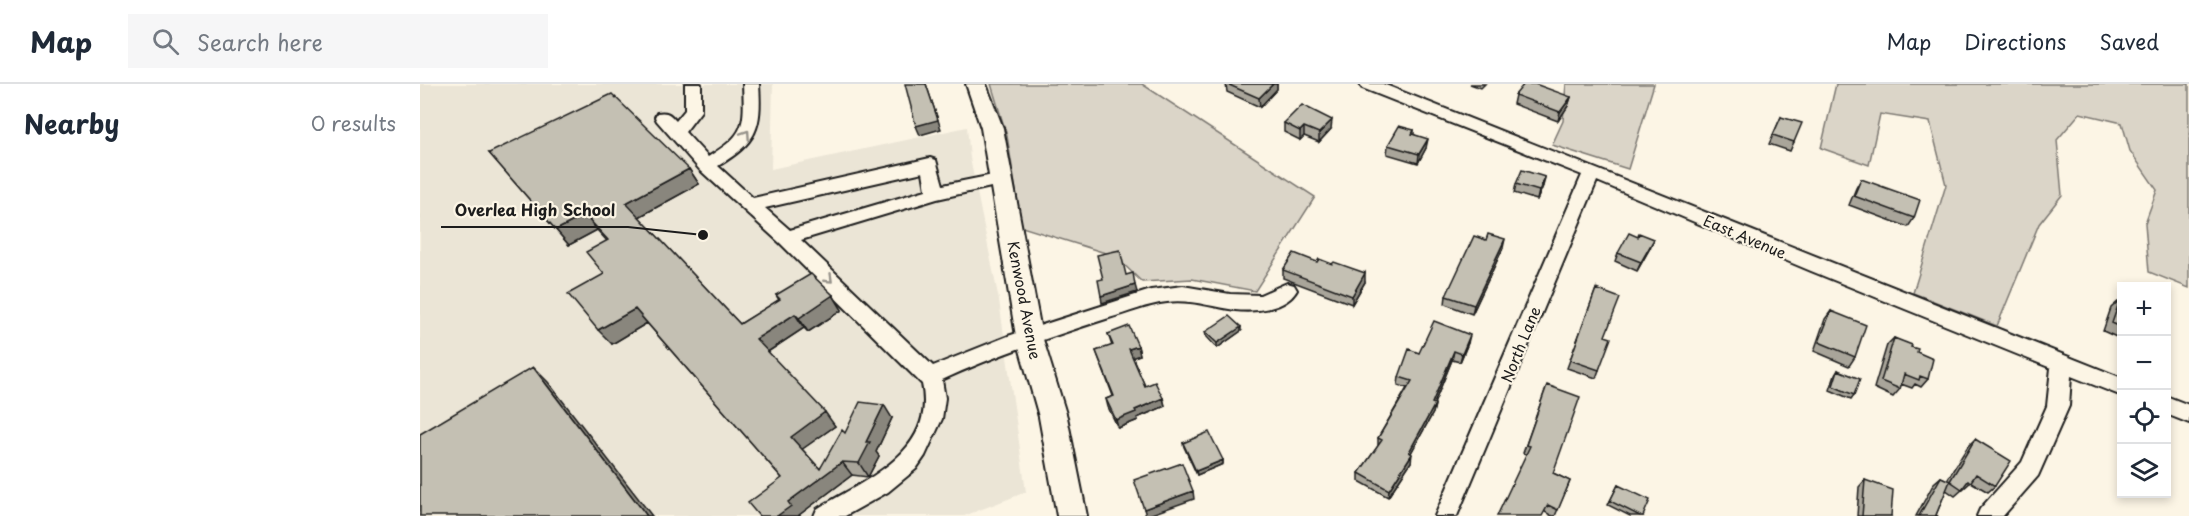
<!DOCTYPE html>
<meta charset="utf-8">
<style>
body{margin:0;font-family:"Playpen Sans",sans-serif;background:#f6f6f7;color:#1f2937}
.controls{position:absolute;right:18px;bottom:18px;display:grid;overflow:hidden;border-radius:0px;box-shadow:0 3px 9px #0003}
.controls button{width:54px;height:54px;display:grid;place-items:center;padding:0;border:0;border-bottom:2px solid #e0e1e3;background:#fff;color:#1f2937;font:30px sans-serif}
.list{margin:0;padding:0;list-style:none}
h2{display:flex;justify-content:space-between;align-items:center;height:78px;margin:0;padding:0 24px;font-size:26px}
h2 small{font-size:20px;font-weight:400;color:#747a83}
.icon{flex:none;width:33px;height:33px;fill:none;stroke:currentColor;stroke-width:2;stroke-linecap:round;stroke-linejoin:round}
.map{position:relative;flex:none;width:1769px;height:432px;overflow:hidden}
header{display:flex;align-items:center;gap:36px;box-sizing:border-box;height:84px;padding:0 30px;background:#fff;border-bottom:2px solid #e0e1e3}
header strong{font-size:28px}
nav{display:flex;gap:33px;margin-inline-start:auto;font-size:21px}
.search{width:420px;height:54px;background:#f6f6f7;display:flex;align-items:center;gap:15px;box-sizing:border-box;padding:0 21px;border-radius:0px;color:#747a83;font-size:22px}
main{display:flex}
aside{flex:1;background:#fff}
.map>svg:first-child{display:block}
.built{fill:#ebe5d6}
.green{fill:#dbd5c8;stroke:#7c7872;stroke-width:1.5}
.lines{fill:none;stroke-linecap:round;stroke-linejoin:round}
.minor-casing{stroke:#1c1c1c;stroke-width:4}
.major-casing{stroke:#1c1c1c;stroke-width:4}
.minor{fill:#fcf5e5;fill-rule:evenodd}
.major{fill:#fcf5e5;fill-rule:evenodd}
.wall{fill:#a9a59a;stroke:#1c1c1c;stroke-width:1.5}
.shaded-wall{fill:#89867d;stroke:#1c1c1c;stroke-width:1.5}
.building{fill:#c4c0b3;stroke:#1c1c1c;stroke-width:1.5}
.oneway{stroke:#97938b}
.labels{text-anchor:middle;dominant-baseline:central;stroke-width:4.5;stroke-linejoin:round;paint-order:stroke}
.street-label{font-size:15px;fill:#1c1c1c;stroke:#fcf5e5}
.leader{fill:none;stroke:#1c1c1c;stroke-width:2}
.callout-dot{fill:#1c1c1c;stroke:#fcf5e5;stroke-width:2}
.callout-label{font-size:16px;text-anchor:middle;font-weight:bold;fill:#1c1c1c;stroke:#fcf5e5;stroke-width:4.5;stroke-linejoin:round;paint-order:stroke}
</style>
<header>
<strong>Map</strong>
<div class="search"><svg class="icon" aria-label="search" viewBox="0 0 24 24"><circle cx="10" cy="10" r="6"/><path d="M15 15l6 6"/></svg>Search here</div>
<nav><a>Map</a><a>Directions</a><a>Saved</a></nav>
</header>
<main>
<aside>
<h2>Nearby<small>0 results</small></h2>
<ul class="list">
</ul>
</aside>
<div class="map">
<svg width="1769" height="432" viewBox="0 0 1769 432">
<rect width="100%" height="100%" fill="#fcf5e5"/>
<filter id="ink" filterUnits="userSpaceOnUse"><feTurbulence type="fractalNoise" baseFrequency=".0167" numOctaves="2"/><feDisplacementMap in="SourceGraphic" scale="12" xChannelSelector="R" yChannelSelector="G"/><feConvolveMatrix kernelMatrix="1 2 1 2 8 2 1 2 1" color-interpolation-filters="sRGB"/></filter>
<g filter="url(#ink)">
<path class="built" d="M0,0H353L351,85L547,43L550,74L579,216L606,408L544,432H0Z"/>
<path class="green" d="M571,0H722L895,113L835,207L772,195L722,198L695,172L602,143L587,52Z
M1146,0H1234L1208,85L1132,61L1143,37Z
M1416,0H1769V204L1729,188L1725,139L1737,106L1710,67L1702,39L1660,29L1637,56L1642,111L1619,140L1577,242L1493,209L1526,101L1510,38L1460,30L1449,81L1401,64Z"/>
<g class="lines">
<g class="minor-casing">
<path id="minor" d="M265,0H281V27L265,48L288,73C325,50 325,43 323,0H339C342,45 337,58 298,82L333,114L510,74L516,76L523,101L583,89L589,91L592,95L589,99L517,115L381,156L513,282L588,252L731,206L763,202L810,210L840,211L867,199L874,201L877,206C866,226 834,228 815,226C792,223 770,215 747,218C727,220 708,229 689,234C633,252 576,271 522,296L525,314L522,335L505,372L496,385L468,408L425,432H394L397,425C444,396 517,369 502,300L360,159L280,86L237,37L235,33L237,29C247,27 250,30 256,37L265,26ZM503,88L506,106L370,146L345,124Z
M940,0H963L1702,294V312L1651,292L1649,322L1618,392L1583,432H1557L1560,425L1602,378L1627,322L1631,284L1391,187L1177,97L1037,432H1015L1162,91L942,4Z
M1746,312L1769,321V339L1746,330Z"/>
</g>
<g class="major-casing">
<path id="major" d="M546,0H566L583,44L622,252L647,333L667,432H637L619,333L596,252L561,44Z"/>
</g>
<use href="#minor" class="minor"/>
<use href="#major" class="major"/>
</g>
<path class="wall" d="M806,0H857V5L840,23L807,8Z
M1050,0H1065L1061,4Z
M1095,11L1151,13L1148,22L1138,37L1093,20Z
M1361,33L1374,58L1370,67L1349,60Z
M864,39L911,45L899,58L884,52L880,56L864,48Z
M994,46V50L1006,64L998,79L967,70L968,61Z
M69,69L269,85L279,100L219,133L320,240L359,216L356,211H413L422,226L388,248L384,244L348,268L415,342L382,365L400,385L425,349L472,334L456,368L459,372L448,393L432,391L379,431L380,432H339L362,394L227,239L192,260L184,190L187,157L177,146L149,161Z
M1125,93L1123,102L1117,116L1094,109L1096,100Z
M1441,95L1494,134L1488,143L1429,121L1436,104Z
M1083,164L1052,230L1025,220L1026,212Z
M1230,164L1217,187L1195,177L1198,169Z
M863,186L945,198L932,220L863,194Z
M1176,205L1185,252L1179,286L1176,294L1147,284Z
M1700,216H1701V255L1683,247L1691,224Z
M1411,227L1435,273L1429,282L1394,267L1405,235Z
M821,247L797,264L786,252L785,248Z
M688,250L718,262L720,271L712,273L725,302L743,314L745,322L717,334L718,336L698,344L688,323L686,315L693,312L676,267L692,262Z
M1474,254L1491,263L1497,268L1508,295L1501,303L1495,300L1492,304L1481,300L1480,305L1473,313L1454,304L1467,261Z
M1048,259L1040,278L1032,276L1014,320L1015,321L1013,329L991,369V378L968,413L939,397V389L958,362V354L987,304L978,301L979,293L999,269Z
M1418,286L1434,311L1431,315L1410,306L1415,291Z
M1127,301L1133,389L1150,397L1135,432H1132L1125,428L1106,370L1103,369Z
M1555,355L1575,402L1568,408L1551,398L1535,412L1526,406L1516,431L1518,432H1496L1514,399L1521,393L1527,396L1548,362Z
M763,359L803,376V380L777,391L764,363Z
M1445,396L1471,432H1437L1439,403Z
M1198,401L1223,432H1210L1188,421Z"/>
<path class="shaded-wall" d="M506,0L521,45L500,51L496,42Z
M853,0H857V5L840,23L839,14Z
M1151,13L1148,22L1138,37L1140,28Z
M912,36L911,45L899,58V49Z
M884,43V52L880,56V47Z
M1008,55L1006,64L998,79L999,70Z
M269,85L279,100L217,134L206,119Z
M1125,93L1123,102L1117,116L1119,107Z
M165,131L177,146L149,161L136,146Z
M1085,155L1083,164L1052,230L1054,221Z
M1234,155L1230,164L1217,187L1221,178Z
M945,189V198L932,220V212Z
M715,201L717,208L682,219L681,212Z
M413,211L422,226L388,248L379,234Z
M215,225L227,239L192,260L178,246Z
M375,230L384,244L346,269L336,255Z
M821,243V247L797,264V259Z
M1050,251L1048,259L1040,278L1042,270Z
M718,262L720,271L711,274L709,265Z
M1034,267L1032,276L1011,327L1012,319Z
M113,283L128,298L232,432H227Z
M743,314L745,322L717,334L718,336L698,344L696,336L715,326Z
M1015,320L1013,329L987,376L989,368Z
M464,321L472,334L456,368L459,372L448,393L439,379L446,358Z
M405,328L415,342L381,366L371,353Z
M992,370L991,378L968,413L969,406Z
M803,376V380L777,391L776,387Z
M422,378L432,391L379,431L380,432H357L368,418Z
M773,407L774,415L726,432L724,425Z"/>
<path class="building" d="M485,0H506L518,36L496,42Z
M807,0H853L839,14Z
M1104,0H1115L1151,13L1140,28L1095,11Z
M192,10L269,85L206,119L320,240L360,215L356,211L391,190L413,211L379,234L375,230L336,255L405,328L371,353L400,385L422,346L425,349L440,318L464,321L446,358H450L439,379L422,378L368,418L371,422L357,432H339L328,419L362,394L215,225L178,246L148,210L184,190L166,168L188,156L165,131L136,146L69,69Z
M882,21L912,36L899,49L884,43L880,47L864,39Z
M1361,33L1382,39L1374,58L1353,51Z
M979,42L994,46L992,50L1008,55L999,70L968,61Z
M1102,86L1125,93L1119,107L1096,100Z
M1441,95L1500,116L1494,134L1434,112Z
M1209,149L1218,153L1219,149L1234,155L1221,178L1198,169Z
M1068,150L1085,155L1054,221L1026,212L1054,152L1066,156Z
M700,166L706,191L713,189L715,201L681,212L678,196L683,195L677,171Z
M874,169L897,178L899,175L912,180L914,178L945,189L932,212L863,186Z
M1176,205L1200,214L1185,252L1191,254L1179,286L1150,276Z
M1700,216H1701V243L1692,239Z
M1411,227L1446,241L1435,273L1399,258Z
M809,232L821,243L797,259L785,248Z
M1014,237L1050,251L1042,270L1034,267L1012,319L1015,320L989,368L992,370L969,406L939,389L962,356L958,354L992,297L979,293L989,265L999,269Z
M709,242L718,262L709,265L725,302L735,298L743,314L715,326L716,328L696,336L686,315L694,312L676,267L693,261L688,250Z
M1474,254L1492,261L1491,263L1498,265L1497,268L1513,275L1508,295L1500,292L1499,296L1484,290L1480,305L1461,297Z
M113,283L227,432H0V350Z
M1418,286L1440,295L1434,311L1413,302Z
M1127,301L1160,313L1133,389L1150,397L1138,426L1128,421L1122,432H1077L1110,362L1106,361Z
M789,348L803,376L776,387L763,359Z
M1555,355L1591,377L1575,402L1556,390L1550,399L1548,397L1542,405L1530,397L1516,431L1518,432H1499L1521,393L1530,397Z
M762,379L773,407L724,425L714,396Z
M1445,396L1473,406L1471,432H1442Z
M1198,401L1230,416L1223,432H1220L1190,417Z"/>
<defs><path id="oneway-chevron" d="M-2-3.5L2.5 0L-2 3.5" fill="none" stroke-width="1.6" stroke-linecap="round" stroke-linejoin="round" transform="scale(1.5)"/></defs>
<g class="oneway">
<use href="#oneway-chevron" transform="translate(326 50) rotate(-56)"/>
<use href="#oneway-chevron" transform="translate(409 195) rotate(44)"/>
</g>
</g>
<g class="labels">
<g class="street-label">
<text transform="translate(1325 152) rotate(23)">East Avenue</text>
<text transform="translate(605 216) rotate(79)">Kenwood Avenue</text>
<text transform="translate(1100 260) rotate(-68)">North Lane</text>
</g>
</g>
<path class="leader" d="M283 151L208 143H21"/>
<circle class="callout-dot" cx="283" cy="151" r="6"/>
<g class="callout-label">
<text x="115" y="132">Overlea High School</text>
</g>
</svg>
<div class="controls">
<button>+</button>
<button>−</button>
<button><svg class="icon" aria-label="locate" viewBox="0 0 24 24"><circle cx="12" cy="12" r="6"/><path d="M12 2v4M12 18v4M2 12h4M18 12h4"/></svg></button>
<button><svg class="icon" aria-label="layers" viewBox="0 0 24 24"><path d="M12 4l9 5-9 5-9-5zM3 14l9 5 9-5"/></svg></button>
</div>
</div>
</main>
